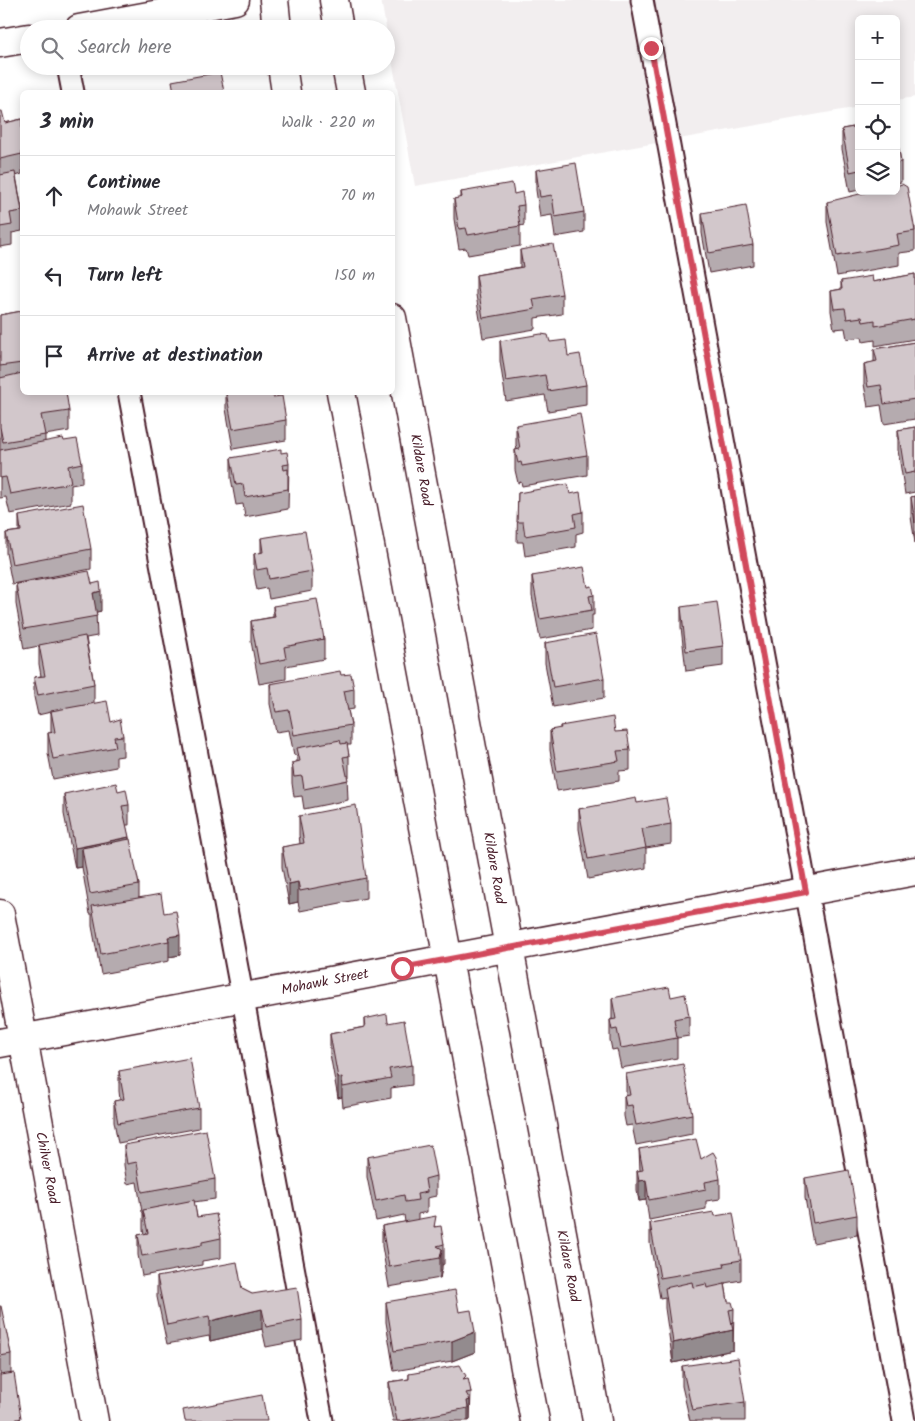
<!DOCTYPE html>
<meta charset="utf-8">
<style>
body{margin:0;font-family:Kalam,sans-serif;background:#f7f7f7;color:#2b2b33}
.controls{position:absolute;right:15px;top:15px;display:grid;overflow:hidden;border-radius:8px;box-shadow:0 2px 12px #0003}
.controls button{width:45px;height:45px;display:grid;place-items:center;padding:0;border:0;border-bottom:1px solid #e1e1e2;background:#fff;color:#2b2b33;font:25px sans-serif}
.stop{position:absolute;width:15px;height:15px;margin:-11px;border:4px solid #d1495b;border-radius:50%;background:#fff}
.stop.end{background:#d1495b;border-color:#fff;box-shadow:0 1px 5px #0008}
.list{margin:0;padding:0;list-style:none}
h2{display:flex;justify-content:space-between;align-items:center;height:65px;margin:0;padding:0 20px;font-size:21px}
h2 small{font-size:16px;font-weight:400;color:#7c7c81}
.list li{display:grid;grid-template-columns:32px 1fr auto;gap:15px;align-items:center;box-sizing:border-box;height:80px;padding:0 20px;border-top:1px solid #e1e1e2}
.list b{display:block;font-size:19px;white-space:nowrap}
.list p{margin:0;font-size:16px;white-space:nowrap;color:#7c7c81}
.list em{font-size:16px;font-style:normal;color:#7c7c81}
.icon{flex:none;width:28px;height:28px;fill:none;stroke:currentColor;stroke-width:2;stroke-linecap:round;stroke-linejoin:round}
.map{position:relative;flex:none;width:915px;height:1421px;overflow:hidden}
.search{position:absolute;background:#fff;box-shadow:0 2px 12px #0003;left:20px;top:20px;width:375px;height:55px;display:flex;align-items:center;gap:12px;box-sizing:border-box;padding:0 18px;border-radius:28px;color:#7c7c81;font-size:19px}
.panel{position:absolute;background:#fff;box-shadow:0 2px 12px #0003;left:20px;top:90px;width:375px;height:305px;border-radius:8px}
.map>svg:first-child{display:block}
.built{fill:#f2eeef}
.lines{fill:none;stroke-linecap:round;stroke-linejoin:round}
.service-casing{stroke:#4a1f2b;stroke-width:25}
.minor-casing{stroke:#4a1f2b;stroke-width:31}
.service{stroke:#fff;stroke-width:21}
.minor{stroke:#fff;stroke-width:28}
.wall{fill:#b5abaf;stroke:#4a1f2b}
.shaded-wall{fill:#938b8e;stroke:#4a1f2b}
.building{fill:#d2c7cb;stroke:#4a1f2b}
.route{stroke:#d1495b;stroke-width:6}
.labels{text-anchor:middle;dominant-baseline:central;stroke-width:5;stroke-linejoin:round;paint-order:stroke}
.street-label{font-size:14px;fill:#4a1f2b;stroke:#fff}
</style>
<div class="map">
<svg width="915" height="1421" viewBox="0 0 915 1421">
<rect width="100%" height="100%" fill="#fff"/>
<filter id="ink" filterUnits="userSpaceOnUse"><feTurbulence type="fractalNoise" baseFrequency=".02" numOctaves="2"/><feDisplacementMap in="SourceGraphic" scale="10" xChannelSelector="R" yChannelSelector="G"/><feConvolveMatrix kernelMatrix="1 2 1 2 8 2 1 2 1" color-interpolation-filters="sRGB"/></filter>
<g filter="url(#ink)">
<path class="built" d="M381,0H915V97L896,100V19H859V107L415,186Z"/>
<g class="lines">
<g class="service-casing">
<path id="service" d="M642,0L904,1421
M68,66L73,92
M129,392L322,1421"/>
</g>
<g class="minor-casing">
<path id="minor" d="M274,0L277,29
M334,0L339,29
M79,29L235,0
M0,43L29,38
M282,66L286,92
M346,66L351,92
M392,318L597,1421
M341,392L535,1421
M0,914L94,1421
M0,1043L915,871"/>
</g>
<use href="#service" class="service"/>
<use href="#minor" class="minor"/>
</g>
<path class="wall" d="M0,111L5,123L22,119V174L16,176L22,209V231L12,233V245L0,247Z
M859,126V190L850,192L842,149V129Z
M896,133L901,162V182L896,183Z
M536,170L584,212V232L555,237L552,215L540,217L536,190Z
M461,192L514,194L524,205V225L520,226V246L468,255L466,248L459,249L454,219V199L461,198Z
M827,202L915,227V251L899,253V265L837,276L827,222Z
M702,213L753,245V265L709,273L702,233Z
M520,250L562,294V314L535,318V329L483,338L476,295V275L520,267Z
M915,274V339L875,346V340L863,342L862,337L847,339L845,328L834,329L831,311V291L841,289V281L873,282Z
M22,311V392L69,411V431L45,435V442L64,441L82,463V483L71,485V503L10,514L6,497L0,498V315Z
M500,341L550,342L568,356L586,385V405L548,411L545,395L506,401L500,361Z
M915,342V419L884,424L881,405L868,407L864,384V364L874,362V349Z
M226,392H272L273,397L286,420V440L233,449L226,409Z
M516,425L587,455V475L522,486L521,482L518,483L515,470V450H517L516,445Z
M915,427V492L905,494L898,450V430Z
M281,453L289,464L288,509L245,517L243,504L236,505L231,478V458Z
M518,493L570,494L583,512V532L576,534V547L525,556L523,542H517Z
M915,496V543L911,517V497Z
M19,516L91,549V569L12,584L6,553V533L19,531Z
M261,538L312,571V591L269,599L267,588L257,590L254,574V554L261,553Z
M532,576L588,587L594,595V615H592V630L540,639L532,596Z
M16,584L101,611L96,612L97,636L86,638L94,684V703L111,722L123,736V756L116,757V767L53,779L48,753V733H51V712L38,715L34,697V677L41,676L39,664V646L24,649L16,604Z
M273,606L324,639V659L286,666V679L259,684L251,641V621L273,617Z
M681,607L723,646V666L686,671L681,627Z
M545,643L604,678V698L553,707L545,663Z
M341,675L354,689V709L348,710L351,725V745H347L349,756V776H347L348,800L304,809L302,796L294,797L292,783V763L297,762V755H294L289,730L276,732L270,704V684Z
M560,726L615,732L630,750V770L619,771V781L557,791L550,750V730L560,729Z
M118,791L129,805V825H126L139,885V898L164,913L180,955L169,957V961L101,974L92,926V914H90L82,867L75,868L64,814V794Z
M637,803L671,824V844L646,848V868L588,879L579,829V809Z
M299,816L366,878V898L300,911L298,902L289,904L282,867V847L300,844L299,835Z
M671,997L689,1016V1036L677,1038V1058L621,1068L617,1049L612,1050L610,1040V1020L612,1019V998Z
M364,1019L388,1023L412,1065V1085L391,1088V1098L343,1107L342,1097L338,1098L330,1054V1034L364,1027Z
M119,1071L199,1108V1128L118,1143L114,1121V1101L120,1100L119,1091Z
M626,1074L692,1114V1134L636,1145L632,1125L626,1126L624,1116V1096L626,1095Z
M124,1145L215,1179V1199L194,1202L197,1217L221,1238V1258L202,1261V1265L142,1276L138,1255V1235L144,1234L143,1230V1212H142L137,1182L127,1184L124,1165Z
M639,1149L701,1159L720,1179V1199L706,1201V1209L649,1220L646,1200L639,1201L637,1191V1171H640Z
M367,1157L436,1176V1196L427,1198V1212L418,1214V1220L436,1227L444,1244V1264L442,1265L440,1278L389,1287L382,1246V1226L405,1222L404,1215L376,1221L367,1177Z
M805,1178L857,1215V1235L813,1243L805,1198Z
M715,1216L741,1260V1280L725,1283L728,1302L734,1309L733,1350L673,1363L665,1308V1297L660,1298L650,1243V1223Z
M157,1277L242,1289L302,1320V1340L266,1347L262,1329L210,1341L209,1336L167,1344L157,1297Z
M386,1302L459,1312L475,1352L452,1361L394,1371L386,1322Z
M0,1306L11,1354V1373L21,1421H0Z
M682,1366L745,1402V1421H690L682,1386Z
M409,1374L466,1379L471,1392L470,1420L468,1421H393L389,1402V1382L409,1379Z"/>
<path class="shaded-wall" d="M101,591V611L93,613V593Z
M129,837V857L82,848V867L75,868V848Z
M298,882V902L289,904V884Z
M180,935V955L169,957V941L168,937Z
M342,1077V1097L338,1098V1078Z
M646,1180V1200L639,1201V1181Z
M442,1249V1269L440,1278V1258Z
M262,1309V1329L210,1341V1321Z
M733,1330V1350L673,1363V1343Z
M475,1332V1352L452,1361V1341Z
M470,1400V1420L468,1421V1408L467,1401Z"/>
<path class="building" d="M220,72L224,92H174L172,81Z
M0,111H2L5,123L22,119V154L0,159Z
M859,126V170L850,172L842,129Z
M896,133L901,162L896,163Z
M576,163L584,212L555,217L552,195L540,197L536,170Z
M15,172L22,211L10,213L12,225L0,227V175Z
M512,183L514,194L522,192L524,205L517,206L520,226L468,235L466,228L459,229L454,199L462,197L461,192Z
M902,184L907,187L915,231L897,234L899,245L837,256L827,202L872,191H896V186Z
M746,205L753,245L709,253L702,213Z
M553,244L562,294L533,299L535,309L483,318L476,275L523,267L520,250Z
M915,274V319L875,326V320L863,322L862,317L847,319L845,308L834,309L831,291L842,289L841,281L872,276L873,282Z
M22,311V363L0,366V315Z
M541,334L548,335L550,342L566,340L568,356L580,354L586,385L548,391L545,375L506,381L500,341Z
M915,342V399L884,404L881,385L868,387L864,364L877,361L874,349Z
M22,373V392H66L69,411L41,415L45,435L3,442L0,427V378Z
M226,392H272L273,397L282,396L286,420L233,429Z
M580,414L587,455L522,466L521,462L518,463L515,450L520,449L516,425Z
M915,427V472L905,474L898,430Z
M63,438L64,441L77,439L82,463L68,466L71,483L10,494L6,477L0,478V450Z
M281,449V453L287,452L289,464L283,465L284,470L288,469V489L245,497L243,484L236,485L231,458Z
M568,484L570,494L580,492L583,512L574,514L576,527L525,536L523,522H517L518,493Z
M915,496V523L911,497Z
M83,504L91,549L12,564L6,533L21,531L19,516Z
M305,531L312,571L269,579L267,568L257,570L254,554L263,552L261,538Z
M584,567L588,587L592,586L594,595L589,596L592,610L540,619L532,576Z
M89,571L92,584L100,582L101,591L93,593L97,616L24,629L16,584Z
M317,599L324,639L284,647L286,659L259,664L251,621L275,617L273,606Z
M717,602L723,646L686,651L681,607Z
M596,634L604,678L553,687L545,643Z
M85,636L94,684L38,695L34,677L45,676L39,645Z
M340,671L341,675L351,674L354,689L344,691L351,725L294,735L289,710L276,712L270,684Z
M107,701L111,722L120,719L123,736L114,737L116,747L53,759L48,733L55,732L51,711Z
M613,717L615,732L627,731L630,750L617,751L619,761L557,771L550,730L561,728L560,726Z
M340,740L341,744L347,743L349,756L343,757L348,780L304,789L302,776L294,777L292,763L300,761L297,748Z
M116,783L118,791L126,789L129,805L122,806L129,837L75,848L64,794Z
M636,798L637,803L666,798L671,824L642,829L646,848L588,859L579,809Z
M356,805L366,878L300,891L298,882L289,884L282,847L304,843L299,816Z
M130,839L139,885L90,894L82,848Z
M161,894L164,913L176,911L180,935L168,937L169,941L101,954L92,906Z
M669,987L671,997L685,994L689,1016L674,1019L677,1038L621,1048L617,1029L612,1030L610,1020L616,1019L612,998Z
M387,1014L388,1023L404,1020L412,1065L389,1069L391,1078L343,1087L342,1077L338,1078L330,1034L365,1027L364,1019Z
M190,1058L199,1108L118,1123L114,1101L124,1099L119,1071Z
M683,1064L692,1114L636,1125L632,1105L626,1106L624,1096L630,1095L626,1074Z
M206,1130L215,1179L142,1192L137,1162L127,1164L124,1145Z
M696,1139L701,1159L713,1152L716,1157L720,1179L705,1182L706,1189L649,1200L646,1180L639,1181L637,1171L643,1170L639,1149Z
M430,1145L436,1176L425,1179L427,1192L417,1194L418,1200L405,1202L404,1195L376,1201L367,1157Z
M849,1170L857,1215L813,1223L805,1178Z
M194,1200L197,1217L216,1214L221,1238L202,1242V1245L142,1256L138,1235L148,1233L143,1210Z
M714,1212L715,1216L733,1213L741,1260L724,1263L725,1267L660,1278L650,1223Z
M436,1216L434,1227L441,1226L444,1244L437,1246L442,1249L440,1258L389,1267L382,1226Z
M237,1262L242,1289L252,1294L297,1287L302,1320L266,1327L262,1309L210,1321L209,1316L167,1325L157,1277Z
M692,1282L693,1287L706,1284L707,1288L725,1284L728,1302H732L734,1309L729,1310L733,1330L673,1343L665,1288Z
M455,1290L459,1312L471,1310L475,1332L452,1341L394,1351L386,1302Z
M0,1306H1L11,1354L0,1356Z
M738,1358L745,1402L692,1410L682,1366Z
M460,1365L466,1376L463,1379L468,1378L471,1392L466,1393L470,1400L467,1401L468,1408L402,1421H397L389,1382L409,1379V1374Z
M14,1373L21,1418L10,1421H0V1375Z
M262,1395L267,1421H185L183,1410Z"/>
</g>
<g class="lines" filter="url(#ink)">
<path class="route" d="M402,968L806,892L651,48"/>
</g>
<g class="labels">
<g class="street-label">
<text transform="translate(421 470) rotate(80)">Kildare Road</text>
<text transform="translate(494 868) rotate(80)">Kildare Road</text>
<text transform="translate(325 982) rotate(-11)">Mohawk Street</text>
<text transform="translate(47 1168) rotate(79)">Chilver Road</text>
<text transform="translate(568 1266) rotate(79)">Kildare Road</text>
</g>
</g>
</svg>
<div class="controls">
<button>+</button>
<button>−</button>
<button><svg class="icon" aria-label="locate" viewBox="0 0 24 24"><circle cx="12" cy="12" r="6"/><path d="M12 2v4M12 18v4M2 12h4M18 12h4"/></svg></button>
<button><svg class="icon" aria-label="layers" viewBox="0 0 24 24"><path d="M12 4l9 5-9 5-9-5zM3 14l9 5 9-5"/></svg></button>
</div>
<div class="stop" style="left:402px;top:968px"></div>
<div class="stop end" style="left:651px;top:48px"></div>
<div class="search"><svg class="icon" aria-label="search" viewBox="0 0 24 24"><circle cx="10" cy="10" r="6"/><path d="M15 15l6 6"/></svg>Search here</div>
<section class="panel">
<h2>3 min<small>Walk · 220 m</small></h2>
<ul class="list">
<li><svg class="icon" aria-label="ahead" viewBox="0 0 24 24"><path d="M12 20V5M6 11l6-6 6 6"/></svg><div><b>Continue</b><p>Mohawk Street</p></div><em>70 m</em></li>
<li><svg class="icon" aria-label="left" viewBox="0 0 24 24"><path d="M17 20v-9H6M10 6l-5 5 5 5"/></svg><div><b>Turn left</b></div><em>150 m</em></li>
<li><svg class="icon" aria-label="arrive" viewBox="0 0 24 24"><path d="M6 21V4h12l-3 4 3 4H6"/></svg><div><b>Arrive at destination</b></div></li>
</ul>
</section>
</div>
